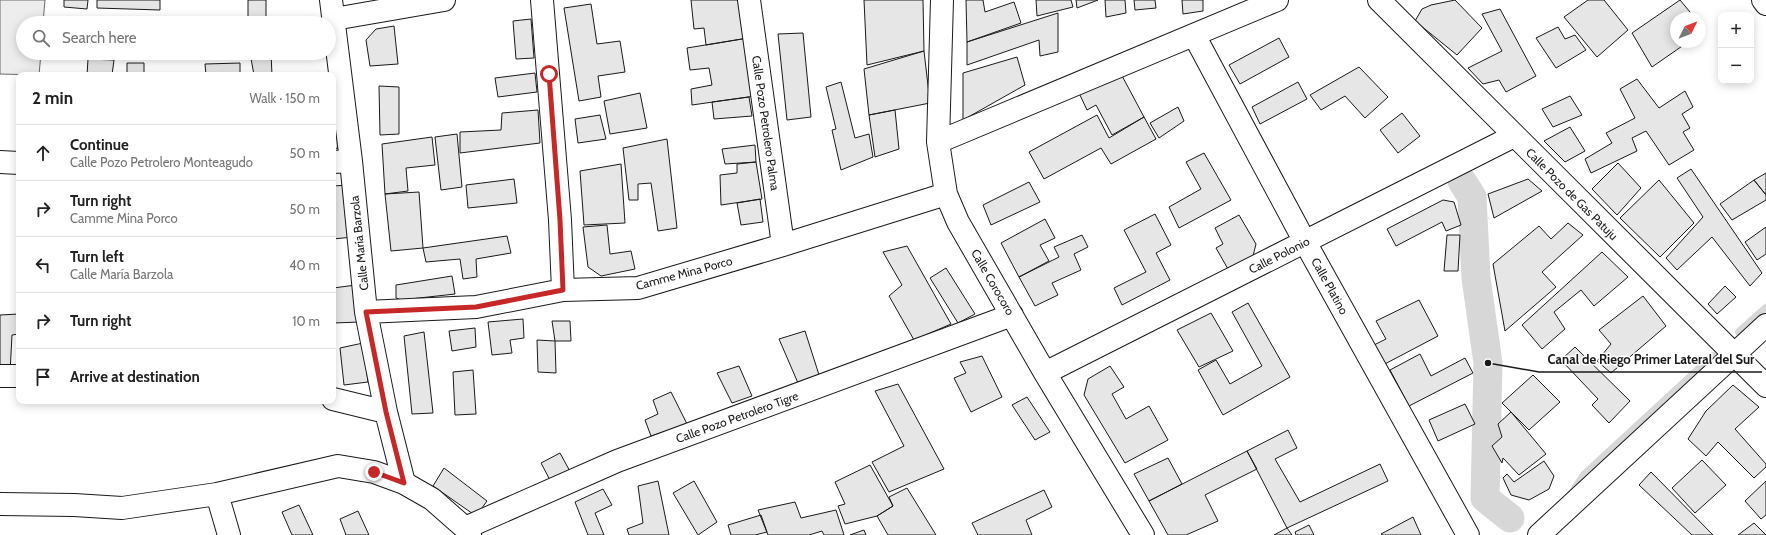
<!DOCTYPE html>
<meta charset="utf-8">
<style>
body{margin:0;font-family:Cabin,sans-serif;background:#f2f2f2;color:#222}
.controls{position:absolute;right:12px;top:12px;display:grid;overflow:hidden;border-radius:8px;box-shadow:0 2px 10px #0003}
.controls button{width:36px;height:36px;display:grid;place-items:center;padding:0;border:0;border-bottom:1px solid #e0e0e0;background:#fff;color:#222;font:20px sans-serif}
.compass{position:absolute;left:1670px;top:12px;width:36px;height:36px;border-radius:50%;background:#fff;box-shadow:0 2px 10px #0003;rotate:47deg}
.stop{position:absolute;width:12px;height:12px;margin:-9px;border:3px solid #c62828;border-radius:50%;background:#fff}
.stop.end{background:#c62828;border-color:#fff;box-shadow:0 1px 4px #0008}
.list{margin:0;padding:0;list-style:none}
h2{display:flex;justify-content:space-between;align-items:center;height:52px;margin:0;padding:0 16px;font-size:17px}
h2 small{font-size:13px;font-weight:400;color:#767676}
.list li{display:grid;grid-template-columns:26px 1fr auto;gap:12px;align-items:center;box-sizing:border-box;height:56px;padding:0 16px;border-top:1px solid #e0e0e0}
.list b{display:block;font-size:15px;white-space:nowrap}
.list p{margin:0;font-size:13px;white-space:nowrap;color:#767676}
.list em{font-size:13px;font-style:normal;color:#767676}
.icon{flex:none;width:22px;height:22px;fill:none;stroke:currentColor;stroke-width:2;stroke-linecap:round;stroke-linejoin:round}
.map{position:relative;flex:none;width:1766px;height:535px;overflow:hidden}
.search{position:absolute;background:#fff;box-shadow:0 2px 10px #0003;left:16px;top:16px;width:320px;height:44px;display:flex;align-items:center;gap:10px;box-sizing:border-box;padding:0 14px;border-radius:22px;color:#767676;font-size:15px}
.panel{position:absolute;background:#fff;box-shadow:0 2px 10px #0003;left:16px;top:72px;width:320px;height:332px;border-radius:8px}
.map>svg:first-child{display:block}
.built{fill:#ededed;stroke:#6a6a6a}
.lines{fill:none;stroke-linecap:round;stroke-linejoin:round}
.stream{stroke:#d7d7d7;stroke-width:8}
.canal{stroke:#d7d7d7;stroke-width:29}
.building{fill:#e6e6e6;stroke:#1a1a1a}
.minor-casing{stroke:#1a1a1a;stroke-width:24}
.minor{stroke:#fff;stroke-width:22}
.route{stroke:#c62828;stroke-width:5}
.labels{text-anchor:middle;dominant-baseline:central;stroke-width:3;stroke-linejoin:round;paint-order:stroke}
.street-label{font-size:12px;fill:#1a1a1a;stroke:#fff}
.leader{fill:none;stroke:#1a1a1a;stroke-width:1.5}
.callout-dot{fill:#1a1a1a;stroke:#fff;stroke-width:1.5}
.callout-label{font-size:13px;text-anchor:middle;font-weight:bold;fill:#1a1a1a;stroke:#fff;stroke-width:3;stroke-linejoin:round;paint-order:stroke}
</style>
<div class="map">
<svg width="1766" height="535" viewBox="0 0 1766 535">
<rect width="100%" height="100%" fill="#fff"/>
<path class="built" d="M0,0H45L43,23H23V53H41L39,75L0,74Z"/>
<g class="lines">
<path class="stream" d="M1739,332L1766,308
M1572,493L1584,475L1713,356"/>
<path class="canal" d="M1462,181L1472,197L1476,278L1488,363L1485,498L1510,518"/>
</g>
<path class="building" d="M64,0H88L87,9L64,7Z
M97,0H160V10L97,8Z
M248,0H266V23H248Z
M691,0H743L748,38L706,45L704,28L694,29Z
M864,0H923L924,51L867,65Z
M966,0H983L985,12L1014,2L1021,23L967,42Z
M1036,0H1071L1073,7L1037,16Z
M1076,0H1098L1077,8Z
M1105,0H1125L1126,13L1106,17Z
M1134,0H1155L1156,8L1135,10Z
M1182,0H1203V11L1183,14Z
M1455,0L1482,28L1457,55L1415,21L1422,9L1431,5Z
M1588,0H1604L1628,30L1597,57L1564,17Z
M1680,0L1695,18H1676V42H1688L1652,67L1632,33Z
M591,4L597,44L620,41L625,72L598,76L601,97L579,101L564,8Z
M1500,9L1536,76L1506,92L1499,80L1483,84L1468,68L1502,51L1482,14Z
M1058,13V52L1040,56L1039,40L967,65V42Z
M531,19L534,58L516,59L513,21Z
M394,26L398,64L370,66L366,40L376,29Z
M1558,27L1565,39L1575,35L1586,50L1556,68L1536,38Z
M803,33L811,117L787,120L778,34Z
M748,38L755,96L692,105L691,89L712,85L709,68L690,70L687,48Z
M1279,38L1289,57L1240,84L1229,65Z
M924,51L930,103L869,115L864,69Z
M250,53H271L272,75H254Z
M1017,57L1025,85L963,120V73Z
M88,59L114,60L112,75H87Z
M127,63H144V75H127Z
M240,63V75H206L205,64Z
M1359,67L1388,97L1365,118L1345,96L1321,110L1310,95Z
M1120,72L1144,117L1112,135L1096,105L1087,110L1079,93Z
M535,73L537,92L498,97L495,78Z
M1637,79L1659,108L1685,91L1693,107L1682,114L1690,128L1683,132L1694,150L1669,165L1646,131L1632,138L1637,151L1591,173L1585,159L1612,143L1606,133L1635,118L1620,89Z
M841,82L855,138L869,134L873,157L841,170L832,130L836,129L826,87Z
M1298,82L1307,99L1260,124L1252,107Z
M379,86L399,87V134L380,135Z
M640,93L647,128L610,134L604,101Z
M1570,96L1582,115L1553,127L1542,109Z
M749,97L752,116L714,119L712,102Z
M1178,107L1184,121L1159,138L1150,123Z
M538,110L540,143L460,153V132L501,130L502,113Z
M895,110L899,149L875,157L869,115Z
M1402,113L1420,136L1398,153L1380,130Z
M340,115L343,147L333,149V116Z
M600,115L606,139L578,143L575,119Z
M1097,115L1109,138L1144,117L1156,139L1111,164L1101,148L1044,179L1029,152Z
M1570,127L1585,151L1565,162L1544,141Z
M457,134L462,187L441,190L435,137Z
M432,137L435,165L406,168L408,191L385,194L382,144Z
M667,139L677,228L658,231L651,183L638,184V200H629L623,148Z
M755,145L756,162L725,164L722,149Z
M1204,153L1231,200L1179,228L1169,207L1201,189L1186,162Z
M756,162L762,199L721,205L720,175L737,173V164Z
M1618,163L1641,188L1617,215L1592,189Z
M621,164L625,223L584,225L580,171Z
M1691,169L1762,273L1750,286L1712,237L1677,270L1666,258L1703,217L1677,178Z
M1766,173V195L1754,180Z
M514,179L517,203L468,208L466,185Z
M1528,179L1542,191L1494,218L1488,194Z
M1659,180L1694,223L1660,257L1620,218Z
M1754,180L1766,195V200L1732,220L1720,204Z
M1029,182L1040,202L991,225L983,205Z
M349,185L353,237L333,239V186Z
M419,192L423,248L391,251L385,194Z
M760,199L763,222L741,225L737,203Z
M1443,200L1454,202L1461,225L1446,231L1442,222L1396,246L1387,229Z
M1155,214L1171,245L1156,253L1170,280L1122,305L1114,288L1146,272L1124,230Z
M1239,215L1256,244L1253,256L1228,269L1216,248L1223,244L1215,228Z
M1045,219L1055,238L1040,245L1049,261L1019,277L1001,243Z
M1568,223L1583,235L1542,272L1556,287L1505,331L1493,264L1539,226L1551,239Z
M607,225L610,254L631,251L635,269L601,276L588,267L583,227Z
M1766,227V254L1757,260L1745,242Z
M1082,235L1088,247L1074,254L1081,270L1052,283L1058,295L1035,306L1019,277L1059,257L1054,247Z
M1447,235H1460L1458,271H1444Z
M507,236L511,253L476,259L477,277L463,279L460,259L426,262L423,248Z
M907,246L951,324L914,340L889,296L902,285L883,252Z
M1602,252L1628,277L1594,306L1581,290L1554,312L1565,329L1542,349L1522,325Z
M946,268L975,314L958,323L930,278Z
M452,276L455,294L401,300L396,298V285Z
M356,285L360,322L333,323V288Z
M1725,286L1736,297L1717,314L1708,304Z
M1643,296L1666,326L1611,373L1597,361L1611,344L1599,330Z
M1419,300L1438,336L1381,366L1372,346L1386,339L1376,321Z
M1248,303L1290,377L1223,415L1198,370L1216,360L1230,384L1262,366L1232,312Z
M1211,313L1233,351L1199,367L1177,330Z
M19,314V334L12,335L10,373L0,372V315Z
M523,319L524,338L510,340L512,353L492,355L488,322Z
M552,321H570L571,341H555Z
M475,328L476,347L452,351L449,331Z
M805,331L820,378L798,383L779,339Z
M424,332L433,413L412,414L404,336Z
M537,340L555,341L556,373L538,372Z
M363,343L368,382L344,385L340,348Z
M1575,347L1630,401L1609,423L1592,405L1598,399L1561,360Z
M1420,354L1431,376L1465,358L1473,373L1409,406L1390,370Z
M982,356L1002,397L971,412L954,378L966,373L960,362Z
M739,366L752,396L732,403L717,373Z
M1110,366L1124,387L1112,394L1126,419L1149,406L1168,440L1125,463L1084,395L1088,379Z
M473,370L476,414L455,415L453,372Z
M1533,375L1560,402L1529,430L1502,403Z
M898,384L944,469L889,492L872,462L904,446L875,391Z
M1733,385L1759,407L1735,429L1766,464V467L1754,478L1718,442L1706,456L1688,439L1706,411Z
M671,392L687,424L651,436L645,420L658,414L653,400Z
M1027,397L1050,432L1035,440L1012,405Z
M1465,404L1475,424L1438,441L1429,420Z
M1511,412L1546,454L1519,475L1503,458L1502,463L1492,446L1502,437L1498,424Z
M1288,430L1297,448L1275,459L1300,502L1380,464L1388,481L1287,528L1247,451Z
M1247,451L1257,469L1205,495L1218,521L1186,535H1168L1149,501Z
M560,453L572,475L552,484L541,463Z
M1168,458L1182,484L1149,501L1134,474Z
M1702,460L1726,485L1695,513L1672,488Z
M1544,461L1554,476L1549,489L1529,500L1511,495L1503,478L1507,474L1514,482Z
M870,465L893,506L877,516L845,524L838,506L845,504L835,482Z
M444,468L487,501L476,516L433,486Z
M1651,472L1713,535H1692L1639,485Z
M658,481L669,535H629L627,529L643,523L638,486Z
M694,481L717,522L698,535L673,493Z
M1766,481V515L1761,519L1745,501Z
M907,488L936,535H888L877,516L893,506L889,497Z
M603,489L612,505L595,513L604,535H588L575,502Z
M1044,490L1052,507L1026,520L1032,535H978L972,523Z
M795,502L801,518L836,510L844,535H824L822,531L809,535H768L758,510Z
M299,505L313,535H292L282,512Z
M358,511L369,535H346L340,519Z
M761,515L767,532L755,535H731L728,525Z
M1413,517L1421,535H1382L1381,534Z
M1754,523L1766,535H1738Z
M1309,525L1314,535H1296L1295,532Z
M1287,528L1292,535H1274Z
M864,530L866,535H850Z"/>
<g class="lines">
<g class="minor-casing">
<path id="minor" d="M331,0L351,161L366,312L386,412L404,483
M542,0L560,220L563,290
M749,0L783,245
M942,0L938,142L946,194L958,222L1045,373L1143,535
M1379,0L1766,386
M1763,0L1766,4
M334,19L444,0
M1194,35L1305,242L1468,535
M938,142L1277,0
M0,162L19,163
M333,162L351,161
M366,312L476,307L563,290L638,288L783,245L946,194
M1045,373L1514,136
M0,376H19
M333,399L386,412
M217,494L229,535
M0,504L74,505L122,508L217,494L338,466L374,472L404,483L432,499L465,528L470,535
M465,528L617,461L1012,315
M1539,535L1766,325"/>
</g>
<use href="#minor" class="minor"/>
</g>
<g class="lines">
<path class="route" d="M374,472L404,483L386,412L366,312L476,307L563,290L560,220L549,74"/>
</g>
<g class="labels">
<g class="street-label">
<text transform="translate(766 123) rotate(82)">Calle Pozo Petrolero Palma</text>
<text transform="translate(1572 194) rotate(45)">Calle Pozo de Gas Patuju</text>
<text transform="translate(359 243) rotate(-96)">Calle María Barzola</text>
<text transform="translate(1279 255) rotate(-27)">Calle Polonio</text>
<text transform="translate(684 273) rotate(-15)">Camme Mina Porco</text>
<text transform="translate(993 282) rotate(60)">Calle Corocoro</text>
<text transform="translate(1330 286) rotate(61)">Calle Platino</text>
<text transform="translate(737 417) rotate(-20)">Calle Pozo Petrolero Tigre</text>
</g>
</g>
<path class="leader" d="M1488 363L1539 372H1762"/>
<circle class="callout-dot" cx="1488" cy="363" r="4"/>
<g class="callout-label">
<text x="1651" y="364">Canal de Riego Primer Lateral del Sur</text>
</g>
</svg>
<div class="controls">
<button>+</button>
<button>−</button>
</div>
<svg class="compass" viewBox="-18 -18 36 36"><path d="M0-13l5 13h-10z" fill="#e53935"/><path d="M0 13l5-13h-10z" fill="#767676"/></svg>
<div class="stop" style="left:549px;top:74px"></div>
<div class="stop end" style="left:374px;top:472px"></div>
<div class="search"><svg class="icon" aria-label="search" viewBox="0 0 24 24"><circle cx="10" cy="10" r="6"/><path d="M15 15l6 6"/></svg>Search here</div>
<section class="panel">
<h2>2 min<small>Walk · 150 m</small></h2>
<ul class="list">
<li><svg class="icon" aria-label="ahead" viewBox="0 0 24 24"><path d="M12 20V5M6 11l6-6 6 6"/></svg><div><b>Continue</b><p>Calle Pozo Petrolero Monteagudo</p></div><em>50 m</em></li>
<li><svg class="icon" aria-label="right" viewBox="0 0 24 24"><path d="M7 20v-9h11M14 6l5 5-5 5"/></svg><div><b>Turn right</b><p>Camme Mina Porco</p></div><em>50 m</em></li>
<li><svg class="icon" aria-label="left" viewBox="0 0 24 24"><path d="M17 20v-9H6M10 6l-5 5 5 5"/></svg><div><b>Turn left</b><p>Calle María Barzola</p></div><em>40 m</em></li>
<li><svg class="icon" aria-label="right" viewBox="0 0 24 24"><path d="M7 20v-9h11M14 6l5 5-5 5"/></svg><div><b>Turn right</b></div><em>10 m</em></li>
<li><svg class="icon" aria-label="arrive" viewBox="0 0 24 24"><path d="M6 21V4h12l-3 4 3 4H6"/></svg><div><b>Arrive at destination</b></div></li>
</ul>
</section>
</div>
